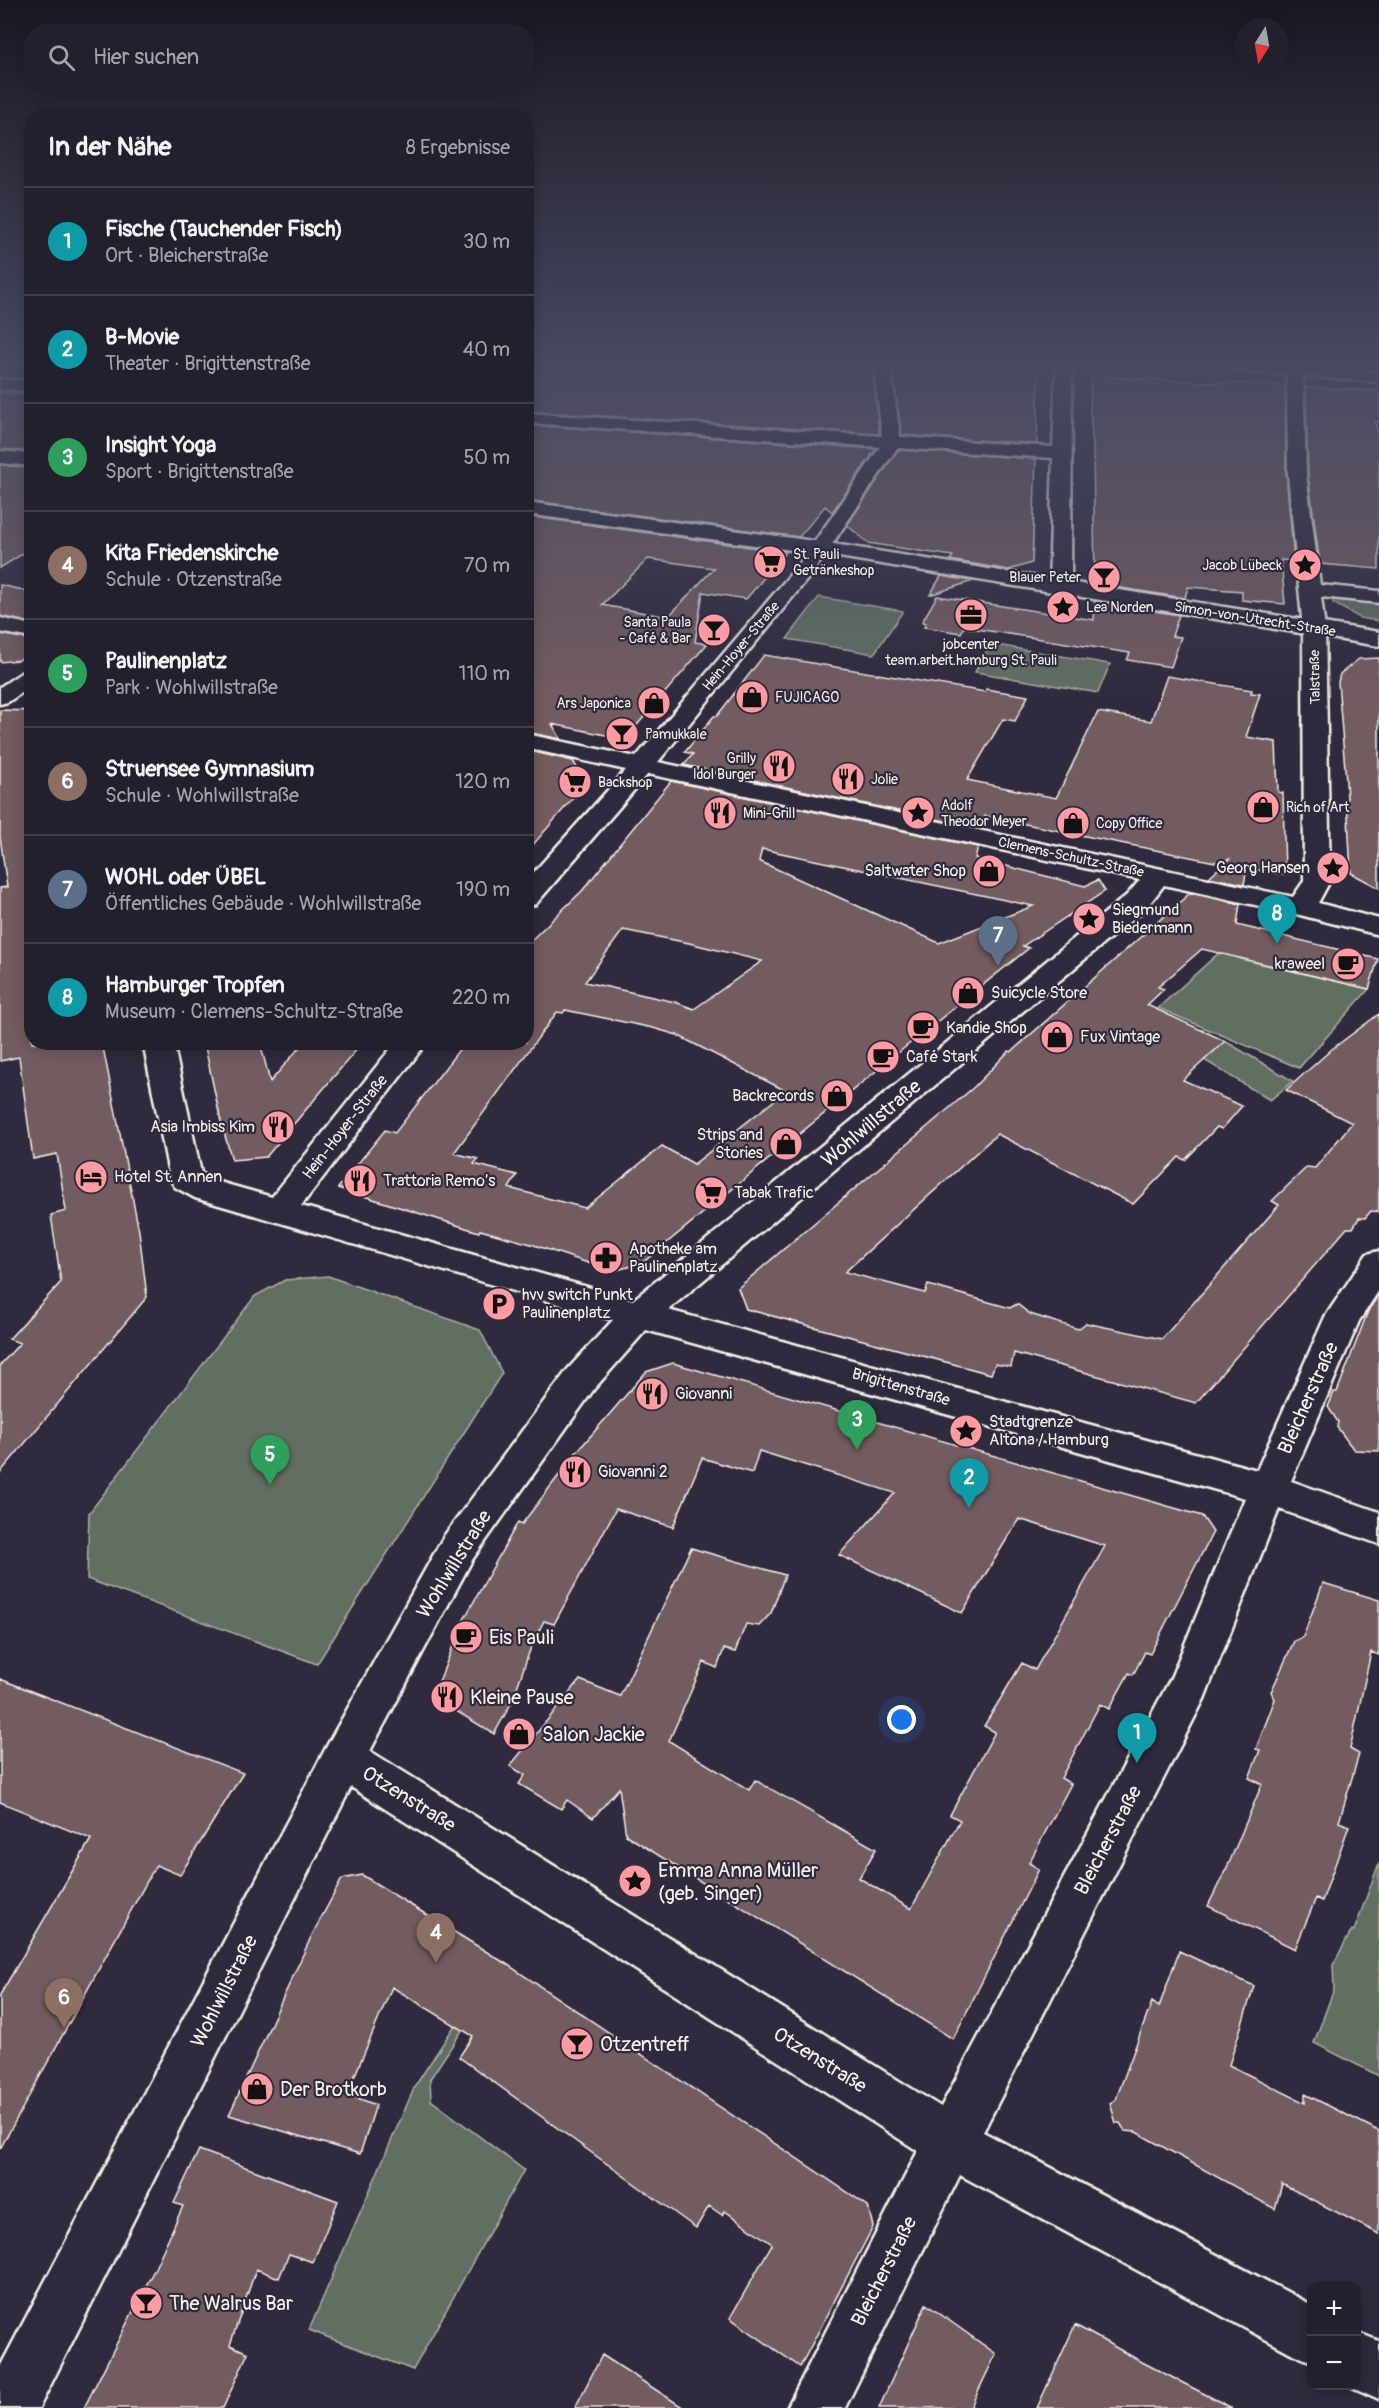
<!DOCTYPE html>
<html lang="de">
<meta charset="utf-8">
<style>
body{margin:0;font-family:Pangolin,sans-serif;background:#2b2836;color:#f1f3f6}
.controls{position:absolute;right:18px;bottom:18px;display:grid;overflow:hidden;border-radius:12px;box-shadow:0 3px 15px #0003}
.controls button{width:54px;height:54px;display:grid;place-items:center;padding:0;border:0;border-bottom:2px solid #403e4a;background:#23202e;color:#f1f3f6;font:30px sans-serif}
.compass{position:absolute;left:1235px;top:18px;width:54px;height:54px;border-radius:50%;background:#23202e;box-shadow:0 3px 15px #0003;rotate:191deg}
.you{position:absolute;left:902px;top:1720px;width:21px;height:21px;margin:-15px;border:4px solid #fff;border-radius:50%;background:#1a73e8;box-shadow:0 0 0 9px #1a73e833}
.badge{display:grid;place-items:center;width:39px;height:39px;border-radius:50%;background:#0b8043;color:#fff;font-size:20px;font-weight:700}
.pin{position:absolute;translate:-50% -50px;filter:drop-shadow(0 2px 3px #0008)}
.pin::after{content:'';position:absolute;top:32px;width:21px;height:18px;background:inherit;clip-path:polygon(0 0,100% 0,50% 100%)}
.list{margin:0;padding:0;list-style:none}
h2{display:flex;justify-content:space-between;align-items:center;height:78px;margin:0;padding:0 24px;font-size:26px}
h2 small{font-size:20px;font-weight:400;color:#a3a3aa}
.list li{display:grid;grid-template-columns:39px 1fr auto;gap:18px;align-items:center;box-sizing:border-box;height:108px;padding:0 24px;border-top:2px solid #403e4a}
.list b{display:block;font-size:22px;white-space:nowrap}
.list p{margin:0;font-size:20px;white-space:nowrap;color:#a3a3aa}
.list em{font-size:20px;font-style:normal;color:#a3a3aa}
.icon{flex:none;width:33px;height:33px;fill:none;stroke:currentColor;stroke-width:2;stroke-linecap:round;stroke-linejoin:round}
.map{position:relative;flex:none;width:1379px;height:2408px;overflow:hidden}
.search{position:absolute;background:#23202e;box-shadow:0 3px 15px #0003;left:24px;top:24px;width:510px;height:66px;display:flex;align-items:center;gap:15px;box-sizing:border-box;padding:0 21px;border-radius:24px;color:#a3a3aa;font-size:22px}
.panel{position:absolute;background:#23202e;box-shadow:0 3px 15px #0003;left:24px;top:108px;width:510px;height:942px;border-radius:24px}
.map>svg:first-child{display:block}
.green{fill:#636e62;stroke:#acb0a5;stroke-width:1.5}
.building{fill:#735c61;stroke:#f4f1e8;stroke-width:1.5;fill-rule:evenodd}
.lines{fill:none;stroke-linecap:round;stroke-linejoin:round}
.street-casing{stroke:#f4f1e8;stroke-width:5}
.secondary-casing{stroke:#f4f1e8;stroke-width:5}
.street{fill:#2f2a3d;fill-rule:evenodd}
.secondary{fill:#2f2a3d;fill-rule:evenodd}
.labels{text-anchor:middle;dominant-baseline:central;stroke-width:4.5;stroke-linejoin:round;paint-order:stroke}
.far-poi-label{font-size:14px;fill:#f4f1e8;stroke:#2f2a3d;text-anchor:start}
.far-street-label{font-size:14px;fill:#f4f1e8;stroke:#2f2a3d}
.poi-label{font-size:16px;fill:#f4f1e8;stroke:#2f2a3d;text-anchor:start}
.street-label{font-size:16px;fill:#f4f1e8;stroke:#2f2a3d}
.near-street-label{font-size:20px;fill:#f4f1e8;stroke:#2f2a3d}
.near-poi-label{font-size:20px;fill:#f4f1e8;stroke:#2f2a3d;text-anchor:start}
</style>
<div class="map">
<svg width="1379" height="2408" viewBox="0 0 1379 2408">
<rect width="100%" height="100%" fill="#2f2a3d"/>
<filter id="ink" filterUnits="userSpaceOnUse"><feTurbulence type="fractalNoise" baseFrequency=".0167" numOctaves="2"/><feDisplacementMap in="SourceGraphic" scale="12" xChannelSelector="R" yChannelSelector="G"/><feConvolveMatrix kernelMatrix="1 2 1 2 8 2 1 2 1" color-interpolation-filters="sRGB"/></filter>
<g filter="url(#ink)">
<path class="green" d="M819,597L903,611L874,654L787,639Z
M1333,599L1379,604V621L1360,618L1333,603Z
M990,644L1110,664L1098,693L975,672Z
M1222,950L1241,959L1369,989L1299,1068L1158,1008Z
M1225,1041L1293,1081L1270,1100L1204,1060Z
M328,1276L480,1330L502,1373L317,1664L87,1579L89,1513L255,1296L285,1280Z
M1379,1863V2076L1314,2043L1334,1989L1333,1965L1352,1930L1354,1931Z
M455,2025L463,2029L430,2079L431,2100L524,2170L413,2370L309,2330L415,2086Z"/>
<path class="building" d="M526,366H872L879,434L526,411Z
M892,366H1039L1037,444L902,435Z
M1091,376L1285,386L1286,474L1294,561L1281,560L1285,604L1242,600V591L1188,587L1185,598L1095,584L1093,447L1090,412Z
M1306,387L1379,391V422H1375L1379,441V569L1320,564L1308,474Z
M0,393L32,395V452L0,449Z
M526,425L876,449L832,512L825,506L799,537L526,500Z
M898,450L1036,459L1032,563L1009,570L950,560L953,556L868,543L847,525Z
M0,465L32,468V548L0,568Z
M526,516L786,552L746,599L703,592L695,642L707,644L625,739L552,724L561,739L526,732ZM648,559L714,568L668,617L602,605Z
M941,576L973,581L930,595Z
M0,585L32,592V623L0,616Z
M937,596L1094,620L1095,601L1179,615L1172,636L1181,637L1171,667L1127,660L1130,653L964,627L961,633L924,627L926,623L922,622Z
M0,634L32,640V650L19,660L0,662Z
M764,655L985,692L986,689L1028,696L1015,721L1003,719L967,780L1056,798L1098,712L1151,721L1167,676L1252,690L1251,693L1260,694L1246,737L1276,742L1278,792L1283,793L1285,875L1247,868L1244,884L1209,877L1229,859L1215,862L985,816L982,829L684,765L693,754L685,752L714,716H717Z
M1379,658V888L1351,873L1346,781L1338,682L1340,674L1359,659Z
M0,710L32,711V1042H102L139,1231L147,1297L0,1473V1365L20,1343L9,1339L61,1282L51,1215L66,1211L57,1154L33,1159L19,1057L0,1061V888L7,887L0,837Z
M526,750L573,761L586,783L526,853Z
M671,781L978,847L975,858L1085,886L1098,880L1105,891L1023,946L1029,948L909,1044L641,1264L612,1271L531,1244L480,1230L479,1232L338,1188L385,1130L395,1133L465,1042H526V945L582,891ZM762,849L1033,906L939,943L759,861ZM623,930L689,943L762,961L694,1009L675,1002L585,982ZM565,1010L653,1028L677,1035L786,1091L694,1164L662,1146L585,1208L509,1188L517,1175L474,1164L478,1159L454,1153L557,1012L563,1013Z
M1190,893L1240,904L1237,925L1378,959L1369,989L1202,949L1158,987L1164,989L1147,1005L1225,1041L1183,1080L1242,1106L1222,1129L1217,1127L1185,1160L1179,1157L1133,1204L997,1134L845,1272L925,1293L928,1285L1010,1308L1017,1304L1030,1314L1078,1329L1086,1323L1162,1339L1279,1205L1272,1201L1307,1167L1315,1168L1352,1123L1286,1090L1332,1049L1379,1014V1212L1371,1211L1365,1218H1359L1353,1228H1347L1196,1403L1014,1353L1011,1367L995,1364L991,1374L746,1309L738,1288L974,1087L1009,1051L1011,1052Z
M204,1042H260L270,1082L304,1042H363L266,1157L232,1160L221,1122Z
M1379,1294V1451L1354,1450L1337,1427L1338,1422L1328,1407L1334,1392H1337L1368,1311Z
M673,1363L1202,1516L1213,1532L1150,1654L1145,1652L1133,1675L1129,1673L1109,1709L1100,1704L1061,1778L1071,1784L1029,1863L1039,1869L953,2039L626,1835L619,1788L593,1818L567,1800L561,1809L519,1784L525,1775L510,1766L580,1680L620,1696L691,1548L785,1575L771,1613L759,1626L746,1624L735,1652L724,1649L717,1668L704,1662L669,1741L749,1790L755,1780L876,1849L859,1878L911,1909L960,1820L950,1815L995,1732L984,1726L1022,1663L1035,1670L1105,1546L1019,1519L962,1613L839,1555L895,1493L759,1451L752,1473L702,1458L673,1527L616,1509L554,1624L544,1621L532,1644L512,1702L494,1734L433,1697L462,1623L518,1522L522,1524L575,1454L646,1372Z
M1323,1583L1379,1600V1655L1371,1652L1350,1749L1359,1754L1339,1822L1349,1826L1322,1901L1316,1898L1295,1949L1208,1906L1230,1861L1262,1784L1249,1778L1260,1750L1256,1749L1275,1699L1271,1692L1294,1641L1303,1637Z
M0,1679L243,1773L180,1875L156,1865L0,2149V1995L91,1839L0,1802Z
M362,1875L508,1965L868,2206L873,2227L800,2367L730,2318L772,2244L725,2211L722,2215L709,2206L696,2228L459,2057L473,2036L392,1987L347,2094L376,2105L360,2154L229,2115L312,1935L342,1879Z
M1179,1951L1254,1986L1229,2065L1305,2103V2094L1379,2131V2234L1282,2184L1275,2209L1136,2132L1125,2131L1120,2123H1116L1110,2103L1116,2099L1152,2002L1159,2007Z
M199,2150L338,2201L313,2262L289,2254L279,2278L256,2269L230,2345L248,2353L223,2408H84L155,2268L183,2206L174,2203Z
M926,2304L996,2354L970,2408H879Z
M1075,2325L1142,2362L1232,2408H1037Z
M602,2355L684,2408H575Z"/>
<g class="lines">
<g class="street-casing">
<path id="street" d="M874,366H890L900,437L1053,447L1056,366H1072L1071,587L1067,591L1060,593L1053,591L1049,587L1053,458L897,448L814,571L658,762L1293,897L1304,881L1303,629L1288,474L1287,370L1289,366H1301L1303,370L1306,474L1320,585L1379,591V603L1321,597L1325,629L1330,881L1318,903L1379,919V935L1296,914L1164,885L1147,907L668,1310L1257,1470L1325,1317L1367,1254L1379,1251V1290L1359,1321L1291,1481L1379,1512V1544L1279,1509L1204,1699L983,2132L1312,2305V2362L1293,2354L960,2175L845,2408H787L918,2151L351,1787L39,2408H0V2367L328,1744L444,1536L568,1369L613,1320L195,1198L175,1187L170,1179L143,1042H173L201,1173L219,1182L272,1197L396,1042H427L301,1206L633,1300L1127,895L1140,880L648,774L536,904L526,906V881L626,770L526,748V734L636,757L800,563L880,447L526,423V413L882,436ZM646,1330L1245,1498L1171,1678L941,2107L370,1751L472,1560L594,1389Z
M0,379L32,381V391L0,389Z
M0,618L32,625V638L0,632Z
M32,669V686L8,702L0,704V687L24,671Z
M1356,2332L1379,2341V2399L1350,2386H1356Z"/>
</g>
<g class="secondary-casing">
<path id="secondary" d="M1228,366H1302L1379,372V382L1236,371Z
M0,451L32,454V466L0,463Z
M526,502L821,542L1379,632V646L821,554L526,514Z"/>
</g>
<use href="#street" class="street"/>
<use href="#secondary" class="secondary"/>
</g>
</g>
<linearGradient id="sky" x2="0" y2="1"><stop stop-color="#1a1722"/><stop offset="0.52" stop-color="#474a62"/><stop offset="1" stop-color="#474a62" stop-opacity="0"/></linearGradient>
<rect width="1379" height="703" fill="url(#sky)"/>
<defs>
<g id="supermarket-disc" transform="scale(1.725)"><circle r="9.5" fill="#ff9aa2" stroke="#2f2a3d"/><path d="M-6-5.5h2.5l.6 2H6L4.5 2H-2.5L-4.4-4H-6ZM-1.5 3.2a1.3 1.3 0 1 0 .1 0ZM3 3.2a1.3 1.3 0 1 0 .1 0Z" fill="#111"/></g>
<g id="sight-disc" transform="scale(1.725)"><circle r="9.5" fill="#ff9aa2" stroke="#2f2a3d"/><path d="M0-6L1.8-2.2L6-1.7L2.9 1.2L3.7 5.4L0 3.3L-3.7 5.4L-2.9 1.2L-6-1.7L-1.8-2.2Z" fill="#111"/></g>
<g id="bar-disc" transform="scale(1.725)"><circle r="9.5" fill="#ff9aa2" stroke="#2f2a3d"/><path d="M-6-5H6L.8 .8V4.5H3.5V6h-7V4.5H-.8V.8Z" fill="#111"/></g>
<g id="office-disc" transform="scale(1.725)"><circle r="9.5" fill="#ff9aa2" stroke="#2f2a3d"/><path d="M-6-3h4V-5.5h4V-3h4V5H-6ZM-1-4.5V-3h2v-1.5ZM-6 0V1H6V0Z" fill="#111"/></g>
<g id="shop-disc" transform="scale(1.725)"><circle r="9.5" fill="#ff9aa2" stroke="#2f2a3d"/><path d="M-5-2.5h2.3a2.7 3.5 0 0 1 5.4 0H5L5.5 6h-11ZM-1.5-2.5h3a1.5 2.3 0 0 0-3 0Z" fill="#111"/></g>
<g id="restaurant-disc" transform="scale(1.725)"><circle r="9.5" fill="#ff9aa2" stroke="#2f2a3d"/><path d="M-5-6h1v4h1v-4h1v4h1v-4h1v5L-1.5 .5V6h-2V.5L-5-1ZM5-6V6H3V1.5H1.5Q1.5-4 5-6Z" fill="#111"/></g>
<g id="cafe-disc" transform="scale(1.725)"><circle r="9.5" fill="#ff9aa2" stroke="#2f2a3d"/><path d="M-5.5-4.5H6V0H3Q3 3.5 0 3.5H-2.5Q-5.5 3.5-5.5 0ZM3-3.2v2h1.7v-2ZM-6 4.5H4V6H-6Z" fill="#111"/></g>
<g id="hotel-disc" transform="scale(1.725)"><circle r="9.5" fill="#ff9aa2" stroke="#2f2a3d"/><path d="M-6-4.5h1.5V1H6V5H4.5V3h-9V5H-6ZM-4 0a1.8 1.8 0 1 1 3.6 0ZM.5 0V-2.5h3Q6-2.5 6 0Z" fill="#111"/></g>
<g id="pharmacy-disc" transform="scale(1.725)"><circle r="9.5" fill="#ff9aa2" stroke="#2f2a3d"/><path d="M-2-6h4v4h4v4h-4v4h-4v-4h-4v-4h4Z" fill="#111"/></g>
<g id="parking-disc" transform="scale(1.725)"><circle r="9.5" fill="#ff9aa2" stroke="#2f2a3d"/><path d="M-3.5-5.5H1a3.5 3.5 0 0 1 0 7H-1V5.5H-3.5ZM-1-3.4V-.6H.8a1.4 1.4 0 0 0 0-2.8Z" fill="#111"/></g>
</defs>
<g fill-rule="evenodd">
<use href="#supermarket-disc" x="770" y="562"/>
<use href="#sight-disc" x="1305" y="565"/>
<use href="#bar-disc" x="1104" y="577"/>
<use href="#sight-disc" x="1063" y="607"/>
<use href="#office-disc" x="971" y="615"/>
<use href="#bar-disc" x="714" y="630"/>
<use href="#shop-disc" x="752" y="697"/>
<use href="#shop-disc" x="654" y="703"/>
<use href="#bar-disc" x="622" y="734"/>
<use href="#restaurant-disc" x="779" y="766"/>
<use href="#restaurant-disc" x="848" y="779"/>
<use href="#supermarket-disc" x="575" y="782"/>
<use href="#shop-disc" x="1263" y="807"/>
<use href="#restaurant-disc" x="720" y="813"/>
<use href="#sight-disc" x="918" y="813"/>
<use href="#shop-disc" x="1073" y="823"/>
<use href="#sight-disc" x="1333" y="868"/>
<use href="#shop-disc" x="989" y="871"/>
<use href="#sight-disc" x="1089" y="919"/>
<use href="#cafe-disc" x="1348" y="964"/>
<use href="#shop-disc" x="968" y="993"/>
<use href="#cafe-disc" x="923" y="1028"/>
<use href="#shop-disc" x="1057" y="1037"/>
<use href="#cafe-disc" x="883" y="1057"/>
<use href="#shop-disc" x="837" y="1096"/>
<use href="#restaurant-disc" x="278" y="1127"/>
<use href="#shop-disc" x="786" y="1144"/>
<use href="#hotel-disc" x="91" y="1177"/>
<use href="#restaurant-disc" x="360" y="1181"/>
<use href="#supermarket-disc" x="711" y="1193"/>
<use href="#pharmacy-disc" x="606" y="1258"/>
<use href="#parking-disc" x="499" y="1304"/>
<use href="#restaurant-disc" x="652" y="1394"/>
<use href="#sight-disc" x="966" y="1431"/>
<use href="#restaurant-disc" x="575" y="1472"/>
<use href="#cafe-disc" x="466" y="1637"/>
<use href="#restaurant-disc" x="447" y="1697"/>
<use href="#shop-disc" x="519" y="1734"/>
<use href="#sight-disc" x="635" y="1881"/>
<use href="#bar-disc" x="577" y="2044"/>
<use href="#shop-disc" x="257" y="2089"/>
<use href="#bar-disc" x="146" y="2303"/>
</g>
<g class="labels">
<g class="far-poi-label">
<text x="793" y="554">St. Pauli<tspan x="793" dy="16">Getränkeshop</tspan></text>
<text x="1282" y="565" text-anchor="end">Jacob Lübeck</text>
<text x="1081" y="577" text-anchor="end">Blauer Peter</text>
<text x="1086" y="607">Lea Norden</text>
<text x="691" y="622" text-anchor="end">Santa Paula<tspan x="691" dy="16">- Café &amp; Bar</tspan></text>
<text x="971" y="644" text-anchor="middle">jobcenter<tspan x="971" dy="16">team.arbeit.hamburg St. Pauli</tspan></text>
<text x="775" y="697">FUJICAGO</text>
<text x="631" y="703" text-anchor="end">Ars Japonica</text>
<text x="645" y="734">Pamukkale</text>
<text x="756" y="758" text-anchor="end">Grilly<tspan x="756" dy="16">Idol Burger</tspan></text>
<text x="871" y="779">Jolie</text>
<text x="598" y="782">Backshop</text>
<text x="941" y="805">Adolf<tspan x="941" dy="16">Theodor Meyer</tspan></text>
<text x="1286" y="807">Rich of Art</text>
<text x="743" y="813">Mini-Grill</text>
<text x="1096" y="823">Copy Office</text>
</g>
<g class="far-street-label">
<text transform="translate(1255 619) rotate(9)">Simon-von-Utrecht-Straße</text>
<text transform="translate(741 646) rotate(-50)">Hein-Hoyer-Straße</text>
<text transform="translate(1315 677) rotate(-91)">Talstraße</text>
<text transform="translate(1071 857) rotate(12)">Clemens-Schultz-Straße</text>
</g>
<g class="poi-label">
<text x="1310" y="868" text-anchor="end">Georg Hansen</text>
<text x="966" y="871" text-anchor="end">Saltwater Shop</text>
<text x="1112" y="910">Siegmund<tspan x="1112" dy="18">Biedermann</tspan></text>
<text x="1325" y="964" text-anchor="end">kraweel</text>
<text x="991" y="993">Suicycle Store</text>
<text x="946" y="1028">Kandie Shop</text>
<text x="1080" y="1037">Fux Vintage</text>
<text x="906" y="1057">Café Stark</text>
<text x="814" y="1096" text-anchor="end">Backrecords</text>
<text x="255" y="1127" text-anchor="end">Asia Imbiss Kim</text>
<text x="763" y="1135" text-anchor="end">Strips and<tspan x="763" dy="18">Stories</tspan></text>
<text x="114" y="1177">Hotel St. Annen</text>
<text x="383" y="1181">Trattoria Remo’s</text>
<text x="734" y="1193">Tabak Trafic</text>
<text x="629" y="1249">Apotheke am<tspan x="629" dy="18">Paulinenplatz</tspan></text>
<text x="522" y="1295">hvv switch Punkt<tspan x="522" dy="18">Paulinenplatz</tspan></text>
<text x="675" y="1394">Giovanni</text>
<text x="989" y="1422">Stadtgrenze<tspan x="989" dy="18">Altona / Hamburg</tspan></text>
<text x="598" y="1472">Giovanni 2</text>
</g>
<g class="street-label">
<text transform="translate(345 1127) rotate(-52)">Hein-Hoyer-Straße</text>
<text transform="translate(901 1387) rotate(16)">Brigittenstraße</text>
</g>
<g class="near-street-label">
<text transform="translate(871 1123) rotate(-40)">Wohlwillstraße</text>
<text transform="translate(1308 1398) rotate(-66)">Bleicherstraße</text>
<text transform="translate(454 1564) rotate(-58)">Wohlwillstraße</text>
<text transform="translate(409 1799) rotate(32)">Otzenstraße</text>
<text transform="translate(1108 1840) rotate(-62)">Bleicherstraße</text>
<text transform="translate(224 1991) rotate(-63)">Wohlwillstraße</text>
<text transform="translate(820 2060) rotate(32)">Otzenstraße</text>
<text transform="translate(884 2271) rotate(-63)">Bleicherstraße</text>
</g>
<g class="near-poi-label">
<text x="489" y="1637">Eis Pauli</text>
<text x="470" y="1697">Kleine Pause</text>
<text x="542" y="1734">Salon Jackie</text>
<text x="658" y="1870">Emma Anna Müller<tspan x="658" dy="23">(geb. Singer)</tspan></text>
<text x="600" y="2044">Otzentreff</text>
<text x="280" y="2089">Der Brotkorb</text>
<text x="169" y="2303">The Walrus Bar</text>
</g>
</g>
</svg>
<div class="controls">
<button>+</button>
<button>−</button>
</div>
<svg class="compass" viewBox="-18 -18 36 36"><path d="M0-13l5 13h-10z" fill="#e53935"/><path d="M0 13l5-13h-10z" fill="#a3a3aa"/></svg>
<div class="you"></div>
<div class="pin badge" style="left:1137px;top:1763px;background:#0f9aa8">1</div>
<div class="pin badge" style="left:969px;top:1508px;background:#0f9aa8">2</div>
<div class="pin badge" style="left:857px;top:1450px;background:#2e9e5b">3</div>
<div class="pin badge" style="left:436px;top:1963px;background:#8d6e63">4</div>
<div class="pin badge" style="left:270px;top:1485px;background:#2e9e5b">5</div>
<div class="pin badge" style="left:64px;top:2028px;background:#8d6e63">6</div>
<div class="pin badge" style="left:998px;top:966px;background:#5c6f8a">7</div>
<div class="pin badge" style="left:1277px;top:944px;background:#0f9aa8">8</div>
<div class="search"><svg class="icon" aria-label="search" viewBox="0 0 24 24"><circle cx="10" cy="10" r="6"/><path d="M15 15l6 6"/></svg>Hier suchen</div>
<section class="panel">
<h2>In der Nähe<small>8 Ergebnisse</small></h2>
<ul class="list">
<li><span class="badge" style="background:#0f9aa8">1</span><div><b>Fische (Tauchender Fisch)</b><p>Ort · Bleicherstraße</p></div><em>30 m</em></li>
<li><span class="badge" style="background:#0f9aa8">2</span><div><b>B-Movie</b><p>Theater · Brigittenstraße</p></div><em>40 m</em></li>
<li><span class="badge" style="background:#2e9e5b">3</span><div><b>Insight Yoga</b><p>Sport · Brigittenstraße</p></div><em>50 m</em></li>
<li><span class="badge" style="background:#8d6e63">4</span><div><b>Kita Friedenskirche</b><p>Schule · Otzenstraße</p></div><em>70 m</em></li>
<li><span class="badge" style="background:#2e9e5b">5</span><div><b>Paulinenplatz</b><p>Park · Wohlwillstraße</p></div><em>110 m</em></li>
<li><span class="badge" style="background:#8d6e63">6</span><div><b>Struensee Gymnasium</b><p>Schule · Wohlwillstraße</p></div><em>120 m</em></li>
<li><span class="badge" style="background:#5c6f8a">7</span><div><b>WOHL oder ÜBEL</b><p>Öffentliches Gebäude · Wohlwillstraße</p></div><em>190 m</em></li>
<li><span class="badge" style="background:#0f9aa8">8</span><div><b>Hamburger Tropfen</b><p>Museum · Clemens-Schultz-Straße</p></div><em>220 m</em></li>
</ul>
</section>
</div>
